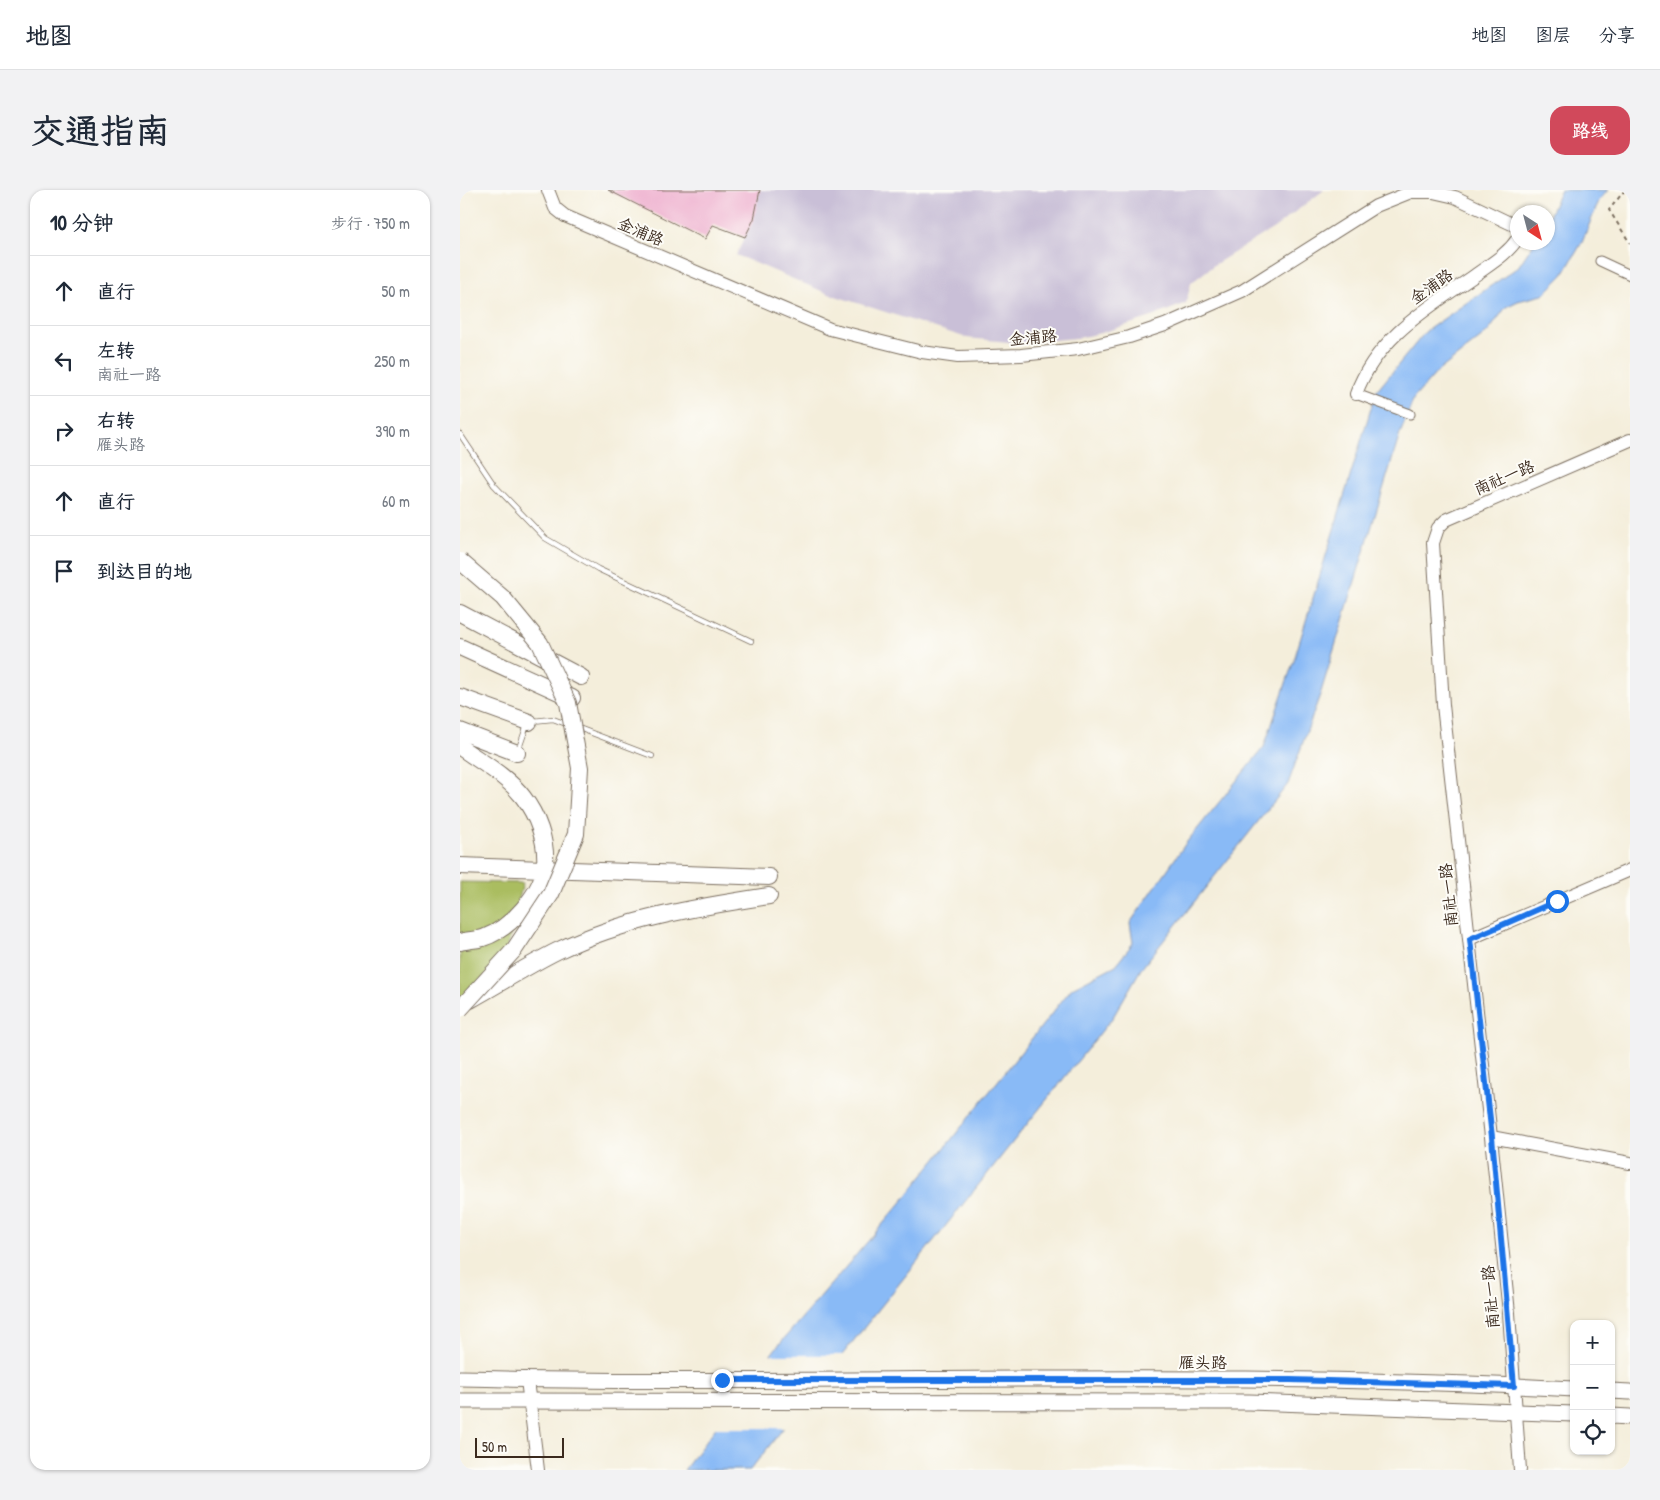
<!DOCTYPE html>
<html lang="zh">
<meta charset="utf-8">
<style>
body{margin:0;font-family:"Patrick Hand","LXGW WenKai TC",sans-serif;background:#f2f2f3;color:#1f2937}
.controls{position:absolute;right:15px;bottom:15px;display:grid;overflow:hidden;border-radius:10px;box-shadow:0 1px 4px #0004}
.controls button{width:45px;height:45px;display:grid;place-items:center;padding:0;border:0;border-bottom:1px solid #e0e1e3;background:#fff;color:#1f2937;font:25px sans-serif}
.compass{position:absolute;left:1050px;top:15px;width:45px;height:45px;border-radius:50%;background:#fff;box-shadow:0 1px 4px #0004;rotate:144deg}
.scale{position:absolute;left:15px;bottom:12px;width:89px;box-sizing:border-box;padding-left:5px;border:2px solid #3b2a1e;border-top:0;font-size:14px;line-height:18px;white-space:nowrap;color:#3b2a1e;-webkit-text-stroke:4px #fdfcf7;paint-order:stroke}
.stop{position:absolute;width:15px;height:15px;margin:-11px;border:4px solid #1a73e8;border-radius:50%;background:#fff}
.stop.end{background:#1a73e8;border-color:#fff;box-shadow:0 1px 5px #0008}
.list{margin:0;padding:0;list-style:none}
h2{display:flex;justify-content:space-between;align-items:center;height:65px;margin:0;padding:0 20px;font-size:21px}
h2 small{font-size:16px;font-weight:400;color:#747a83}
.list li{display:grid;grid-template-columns:32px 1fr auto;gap:15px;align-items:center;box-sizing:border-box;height:70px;padding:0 20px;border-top:1px solid #e0e1e3}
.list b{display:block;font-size:19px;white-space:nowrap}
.list p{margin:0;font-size:16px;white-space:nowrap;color:#747a83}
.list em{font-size:16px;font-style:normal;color:#747a83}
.icon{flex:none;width:28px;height:28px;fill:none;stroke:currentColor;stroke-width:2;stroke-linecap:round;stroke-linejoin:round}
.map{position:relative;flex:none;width:1170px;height:1280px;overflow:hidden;border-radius:15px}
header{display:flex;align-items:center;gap:30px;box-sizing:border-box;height:70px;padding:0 25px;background:#fff;border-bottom:1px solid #e0e1e3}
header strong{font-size:24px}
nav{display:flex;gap:28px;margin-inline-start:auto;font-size:18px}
.intro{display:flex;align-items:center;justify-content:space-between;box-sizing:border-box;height:120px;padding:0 30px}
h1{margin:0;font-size:35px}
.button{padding:12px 22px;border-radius:15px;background:#d1495b;color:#fff;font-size:18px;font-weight:700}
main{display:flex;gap:30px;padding:0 30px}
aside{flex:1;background:#fff;border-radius:15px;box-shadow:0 1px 4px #0004}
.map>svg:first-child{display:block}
.industrial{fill:#c9bfd7}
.green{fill:#aabd61;stroke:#727440}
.water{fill:#89baf6;stroke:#62728a}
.pier{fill:#f4eedb}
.building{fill:#eeaece}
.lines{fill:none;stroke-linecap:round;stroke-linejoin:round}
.lane-casing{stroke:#7c6f60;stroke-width:6}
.street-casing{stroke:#7c6f60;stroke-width:11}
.secondary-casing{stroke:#7c6f60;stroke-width:14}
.primary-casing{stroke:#7c6f60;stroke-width:17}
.highway-casing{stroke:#7c6f60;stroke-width:18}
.path{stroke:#7c6f60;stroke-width:2;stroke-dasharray:4 4;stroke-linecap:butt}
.lane{stroke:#fff;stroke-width:4.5}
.street{stroke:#fff;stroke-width:9}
.secondary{stroke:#fff;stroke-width:12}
.primary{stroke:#fff;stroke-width:15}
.highway{stroke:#fff;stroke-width:16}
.highway-bridge-casing{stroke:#7c6f60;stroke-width:18;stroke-linecap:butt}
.highway-bridge{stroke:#fff;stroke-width:16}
.route{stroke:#1a73e8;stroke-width:6}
.labels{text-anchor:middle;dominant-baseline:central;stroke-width:4;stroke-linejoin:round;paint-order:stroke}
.street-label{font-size:16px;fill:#3b2a1e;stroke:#fdfcf7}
</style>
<header>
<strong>地图</strong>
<nav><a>地图</a><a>图层</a><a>分享</a></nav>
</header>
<div class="intro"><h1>交通指南</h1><a class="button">路线</a></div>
<main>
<aside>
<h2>10 分钟<small>步行 · 750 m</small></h2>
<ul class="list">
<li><svg class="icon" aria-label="ahead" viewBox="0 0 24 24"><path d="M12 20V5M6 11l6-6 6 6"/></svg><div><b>直行</b></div><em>50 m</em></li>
<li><svg class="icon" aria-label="left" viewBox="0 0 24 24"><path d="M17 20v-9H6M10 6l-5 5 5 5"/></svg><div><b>左转</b><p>南社一路</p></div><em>250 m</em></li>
<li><svg class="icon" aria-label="right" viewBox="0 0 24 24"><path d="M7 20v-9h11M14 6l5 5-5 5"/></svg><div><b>右转</b><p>雁头路</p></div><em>390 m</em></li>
<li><svg class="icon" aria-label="ahead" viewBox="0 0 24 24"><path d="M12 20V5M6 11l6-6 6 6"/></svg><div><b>直行</b></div><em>60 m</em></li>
<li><svg class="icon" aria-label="arrive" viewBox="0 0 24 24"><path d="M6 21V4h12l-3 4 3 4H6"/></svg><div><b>到达目的地</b></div></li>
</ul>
</aside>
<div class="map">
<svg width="1170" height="1280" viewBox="0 0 1170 1280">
<rect width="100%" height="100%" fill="#fdfcf7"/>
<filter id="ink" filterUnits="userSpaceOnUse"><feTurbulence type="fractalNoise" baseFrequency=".02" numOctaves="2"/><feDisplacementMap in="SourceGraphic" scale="10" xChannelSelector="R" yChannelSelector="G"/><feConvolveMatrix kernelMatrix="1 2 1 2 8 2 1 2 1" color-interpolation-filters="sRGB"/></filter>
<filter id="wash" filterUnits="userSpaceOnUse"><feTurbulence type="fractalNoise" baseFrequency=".0096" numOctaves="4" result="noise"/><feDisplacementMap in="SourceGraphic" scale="20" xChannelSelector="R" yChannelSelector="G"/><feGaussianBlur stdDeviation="1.12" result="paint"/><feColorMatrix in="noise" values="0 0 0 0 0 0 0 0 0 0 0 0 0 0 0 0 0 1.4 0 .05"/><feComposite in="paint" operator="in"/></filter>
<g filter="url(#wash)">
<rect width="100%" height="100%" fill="#f4eedb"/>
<path class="industrial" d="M300,0H864L814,38L754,75L731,93L726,113L689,128L641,143L617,148L559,153L507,148L369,104L276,65L294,29Z"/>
<path class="green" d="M0,692L63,693L47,759L0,816Z"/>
<path class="water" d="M1101,0H1148L1139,11L1121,54L1103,85L1083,105L1058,111L1046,117L1028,142L977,182L954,208L940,244L861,502L828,594L681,779L653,827L290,1280H224L316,1158L440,1014L612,798L656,775L673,753L670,733L726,653L804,557L834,470L916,202L966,141L1058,77L1074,53L1088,52V28Z"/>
<path class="pier" d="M308,1165H385L328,1238H253Z"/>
<g id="blocks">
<path class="building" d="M148,0H300L294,29L285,47L253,35L245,49Z"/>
</g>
</g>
<g filter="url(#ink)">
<use href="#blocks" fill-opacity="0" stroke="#7c6f60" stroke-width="1"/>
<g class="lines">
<g class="lane-casing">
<path id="lane" d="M0,244L34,295L85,348L138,379L291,451
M73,531L93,529L109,535
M116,537L192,566
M58,561L67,535"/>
</g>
<g class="street-casing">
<path id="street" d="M1140,71L1170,85
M896,204L950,224"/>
</g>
<g class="secondary-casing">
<path id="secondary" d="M88,0L95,18L105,26L370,139L462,162L498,167L561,165L618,159L669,147L705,135L782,101L916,16L951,2H973L995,7L1058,37
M896,204C916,148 968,118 1014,86C1030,74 1047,65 1058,48
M1009,749L1170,680
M1031,947L1170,973
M67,1190L78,1280
M1060,1280L1049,1123L1031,947L983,515L973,353L978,338L986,330L1170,250"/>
</g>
<g class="primary-casing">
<path id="primary" d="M0,1188C371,1197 743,1178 1114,1199
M1151,1201L1170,1202
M0,1211L789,1212L1114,1224
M1151,1226L1170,1227"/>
</g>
<g class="highway-casing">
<path id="highway" d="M0,423L121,487
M0,457L112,508
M0,507L69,532
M0,541L57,563
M0,557C21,572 47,586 63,607C77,625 87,651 85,675C82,704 50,739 23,748C16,750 7,750 0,752
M0,676L309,687
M10,810C39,794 67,776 97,761C163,729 237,717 309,706"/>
</g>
<path class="path" d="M1165,0L1149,20L1170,53"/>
<use href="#lane" class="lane"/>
<use href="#street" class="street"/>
<use href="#secondary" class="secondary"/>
<use href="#primary" class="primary"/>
<use href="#highway" class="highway"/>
<g class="highway-bridge-casing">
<path id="highway-bridge" d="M0,371L43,408L80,453L108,513L120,578L116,644L91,704L54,760L0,819"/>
</g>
<use href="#highway-bridge" class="highway-bridge"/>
</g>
</g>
<g class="lines" filter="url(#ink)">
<path class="route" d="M262,1190H830L1054,1196L1032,947L1010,749L1097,711"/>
</g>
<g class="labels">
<g class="street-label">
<text transform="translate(181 41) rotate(23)">金浦路</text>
<text transform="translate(971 96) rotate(-35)">金浦路</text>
<text transform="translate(573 147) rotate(-5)">金浦路</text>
<text transform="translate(1044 287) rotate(-23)">南社一路</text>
<text transform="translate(988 705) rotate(-96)">南社一路</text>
<text transform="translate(1030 1107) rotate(-95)">南社一路</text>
<text x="743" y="1172">雁头路</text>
</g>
</g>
</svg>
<div class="controls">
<button>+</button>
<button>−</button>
<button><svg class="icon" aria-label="locate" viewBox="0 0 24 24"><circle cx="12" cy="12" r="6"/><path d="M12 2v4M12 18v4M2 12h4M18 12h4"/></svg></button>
</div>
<svg class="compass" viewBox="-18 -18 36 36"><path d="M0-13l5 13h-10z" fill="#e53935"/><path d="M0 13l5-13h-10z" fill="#747a83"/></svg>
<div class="scale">50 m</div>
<div class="stop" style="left:1097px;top:711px"></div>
<div class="stop end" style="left:262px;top:1190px"></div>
</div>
</main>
